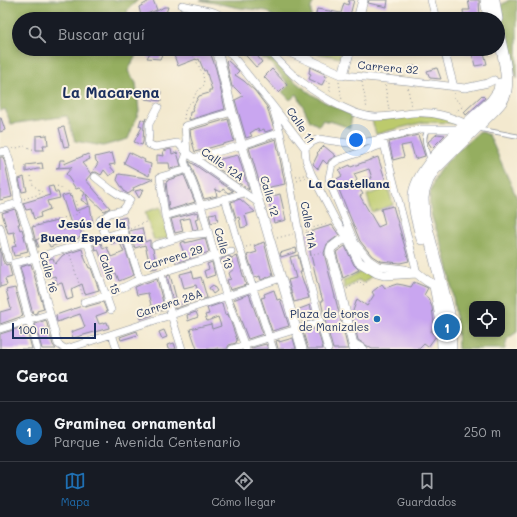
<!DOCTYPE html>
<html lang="es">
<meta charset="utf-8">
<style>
body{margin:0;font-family:Mali,sans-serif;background:#20242c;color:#f1f3f6}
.controls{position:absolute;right:12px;bottom:12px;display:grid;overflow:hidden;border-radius:8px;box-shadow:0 2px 6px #0003}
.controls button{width:36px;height:36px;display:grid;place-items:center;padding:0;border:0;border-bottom:1px solid #363941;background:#171b24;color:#f1f3f6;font:20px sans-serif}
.scale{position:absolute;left:12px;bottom:10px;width:84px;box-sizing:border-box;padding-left:4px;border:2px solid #1b2f5e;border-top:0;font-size:11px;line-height:14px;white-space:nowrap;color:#1b2f5e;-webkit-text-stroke:3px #fcf5e5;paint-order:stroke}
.you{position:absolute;left:356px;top:140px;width:14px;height:14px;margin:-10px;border:3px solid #fff;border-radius:50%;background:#1a73e8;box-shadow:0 0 0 6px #1a73e833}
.badge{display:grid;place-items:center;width:26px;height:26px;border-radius:50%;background:#1f6fb2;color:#fff;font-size:13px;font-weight:700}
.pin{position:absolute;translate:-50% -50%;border:2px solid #fff;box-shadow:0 1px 4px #0006}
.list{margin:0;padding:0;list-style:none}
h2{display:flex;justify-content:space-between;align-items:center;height:52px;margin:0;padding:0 16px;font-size:17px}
h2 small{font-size:13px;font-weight:400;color:#9ea1a6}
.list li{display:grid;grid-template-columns:26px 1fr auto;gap:12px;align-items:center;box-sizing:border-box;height:60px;padding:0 16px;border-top:1px solid #363941}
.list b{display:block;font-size:15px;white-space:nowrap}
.list p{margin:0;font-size:13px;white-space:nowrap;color:#9ea1a6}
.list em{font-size:13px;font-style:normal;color:#9ea1a6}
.icon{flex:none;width:22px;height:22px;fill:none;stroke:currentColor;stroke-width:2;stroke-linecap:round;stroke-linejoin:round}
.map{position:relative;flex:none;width:517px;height:349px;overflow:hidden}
.search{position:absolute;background:#171b24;box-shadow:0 2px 6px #0003;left:12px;right:12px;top:12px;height:44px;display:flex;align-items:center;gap:10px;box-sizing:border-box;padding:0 14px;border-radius:22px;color:#9ea1a6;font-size:15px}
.sheet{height:112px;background:#171b24}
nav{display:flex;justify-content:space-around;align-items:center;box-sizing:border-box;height:56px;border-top:1px solid #363941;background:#171b24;font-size:11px;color:#9ea1a6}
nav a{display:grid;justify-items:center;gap:2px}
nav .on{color:#1f6fb2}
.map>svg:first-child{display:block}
.green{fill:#bcca6c;stroke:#6c7c65}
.forest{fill:#95ae60;stroke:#586e5f;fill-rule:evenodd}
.building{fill:#c9a6f0}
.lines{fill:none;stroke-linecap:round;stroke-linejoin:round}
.lane-casing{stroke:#878c96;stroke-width:5}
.street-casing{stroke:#878c96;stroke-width:8}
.secondary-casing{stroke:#878c96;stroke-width:10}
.primary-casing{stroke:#878c96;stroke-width:12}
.path{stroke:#878c96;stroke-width:1;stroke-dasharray:1 3;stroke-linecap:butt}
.lane{stroke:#fff;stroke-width:3.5}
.street{stroke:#fff;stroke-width:7}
.secondary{stroke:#fff;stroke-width:9}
.primary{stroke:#fff;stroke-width:11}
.poi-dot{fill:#1f6fb2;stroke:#fcf5e5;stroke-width:1.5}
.labels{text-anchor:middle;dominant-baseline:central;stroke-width:4;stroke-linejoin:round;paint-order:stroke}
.street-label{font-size:11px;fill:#1b2f5e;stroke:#fcf5e5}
.poi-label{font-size:11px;fill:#1b2f5e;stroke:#fcf5e5;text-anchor:end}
.neighbourhood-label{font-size:12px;font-weight:bold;fill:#1b2f5e;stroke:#fcf5e5}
.district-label{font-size:15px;font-weight:bold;fill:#1b2f5e;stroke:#fcf5e5}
</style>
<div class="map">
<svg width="517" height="349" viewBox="0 0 517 349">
<rect width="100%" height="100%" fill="#fcf5e5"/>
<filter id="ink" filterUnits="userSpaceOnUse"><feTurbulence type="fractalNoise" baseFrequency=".025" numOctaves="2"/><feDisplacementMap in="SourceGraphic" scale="8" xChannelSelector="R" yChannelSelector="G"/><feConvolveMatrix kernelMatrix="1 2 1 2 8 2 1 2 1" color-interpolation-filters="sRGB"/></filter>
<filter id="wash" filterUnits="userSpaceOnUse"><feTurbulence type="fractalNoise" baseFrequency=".012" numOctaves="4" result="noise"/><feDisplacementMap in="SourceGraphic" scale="16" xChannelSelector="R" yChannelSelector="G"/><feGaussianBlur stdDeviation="0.9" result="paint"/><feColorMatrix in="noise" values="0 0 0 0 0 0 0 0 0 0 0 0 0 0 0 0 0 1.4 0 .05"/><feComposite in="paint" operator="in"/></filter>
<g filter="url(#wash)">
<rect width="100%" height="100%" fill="#f3e9cf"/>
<path class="green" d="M318,49H343L340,58L317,53Z
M433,115L454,121L455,123L424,122L376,134L372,120Z
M388,188L393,205L372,212L367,195Z
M160,207L169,238L154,240L145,212Z
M361,271L374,274L363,283L359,280L345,289L343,281Z"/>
<path class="forest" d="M0,0H138L127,10L129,19H19V49H139L128,71L136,83L139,111L128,139L103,146L75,141L67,116L11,124L5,109L0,111Z
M200,0H315L311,7V19H276L267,11L240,8Z
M509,0H517V79L498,7Z
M258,49H264C278,64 290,79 306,90C320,101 337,108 352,115L350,128L330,121L329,122L323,120L319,126L310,121L297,94L290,100L282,92L289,85L267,59L266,58L263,59L257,54Z
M480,131L489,135L517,198V332L507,339L505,349H458C457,318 452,286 445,256C438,226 422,211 434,180C441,163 467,143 480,131ZM472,304H502V334H472Z"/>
<g id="blocks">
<path class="building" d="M151,0H153L157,10L141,16L139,7Z
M349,0H354L349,19L334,16L333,19L315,18L317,9L341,13L344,3L348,5Z
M369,0H388L387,7L368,3Z
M468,0H479L480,19H464L463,10H470Z
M164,7H168L164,19H159V15H150Z
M189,12L203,15L202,19H186Z
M178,49H186L189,56L197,49H209L216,69L225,109L189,120L190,112H193L192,108L199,96L209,93V90H212L206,70L204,71L199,59L197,60L196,59L178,66L173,53L176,54L175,51Z
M240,49H252L262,62L256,67Z
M465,49H483L487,64L475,66L472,53L466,54Z
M151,51L163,52L160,59L147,58Z
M227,60L239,71L235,75L244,81L255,91L267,107L274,129L265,132L264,129L259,131L258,128L250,133L252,136L246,138L235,100L243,96L234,87H232L226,61Z
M409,66H415L418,74L410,73Z
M310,67L325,74L324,76L326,77L322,85L309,79L311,74L309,73Z
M437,68L441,79L430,78L427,71Z
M272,69L287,85L279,93L264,77Z
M147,89L161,91V101L145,99Z
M482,95L485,98L466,115L464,112Z
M0,118H1L5,130L0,132Z
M146,118L144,124L143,142L142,145L134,142L142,127L139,126L141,119L145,121Z
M228,119L234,141L195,152L191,138L190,130Z
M64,127L69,146L64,147L59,128Z
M437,134L445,135L432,148L428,142Z
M47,135L48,145H43L44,150H36V136Z
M418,135L425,156L415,159L411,144L401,146L404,157L393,160L389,142Z
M276,139L285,184L270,187L273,196L280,194L286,220L274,223L266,190L262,191L249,148Z
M324,146L336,156L329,160L327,164L323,160L318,169L313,164L318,154L317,153Z
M171,149L172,154L177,152L181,166L170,169L169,163H157V155L164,156L163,151Z
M129,152L145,160L144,162L151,164L149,176L124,163Z
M112,153L115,164L109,165L115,172L109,176L104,170L101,175L96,172L92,173L98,163L96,161L95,157Z
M88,154L90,159L82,163L91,174L86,180L110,208L104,211L86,194L89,205L81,200L85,193L79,188L76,189L66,174L72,167L56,168L59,167L60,160H65L64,164Z
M238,155L249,190L213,165L212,161Z
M0,157H3L5,163L12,197L0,200Z
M378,157L386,182L368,188L365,180L372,178L369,169L354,174L357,180L355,182L363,194L360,196L378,227L385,224L381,209L393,206L409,261L400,263L380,261L372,256L360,241L335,180L342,176L339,170L350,165L351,167Z
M189,161L233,191L228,193L223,189L221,192L215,189L217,196L204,199Z
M42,163L43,169H37L26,172V165Z
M119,174L153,179L133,188L134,190L128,194L125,192L117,180Z
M184,175L195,202L169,210L166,182L168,181V180Z
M24,177L27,191L22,192L19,179Z
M53,186L55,192H58L60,198L47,201L50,209L40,213L41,217L34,219L31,209L26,210L23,203L50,195L48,187Z
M144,189L139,198L135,191Z
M69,194L70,197L71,196L76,211L90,206L93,223L81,227V237L72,241L61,243L50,247L45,236L36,240L39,247H37L32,227L57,221H60L63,230L72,227L62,196Z
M240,199L255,212L245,215L248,226L241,228L239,217L236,218L231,202Z
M15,209L20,224H18L20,230L22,229L28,251L20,253V255L14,256L12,247L16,246L15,242L16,241L14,232L8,233L2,213Z
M198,212L199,218L195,219L198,229L193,230L190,218L180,220L183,231L175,233L171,219Z
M216,213L218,221L211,223L209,214Z
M126,217L128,229L125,226L117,228L115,220Z
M332,225L339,235L327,244L324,253L348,349H333L325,320L321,301H323L321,295H320L306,233Z
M142,228L145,242L150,240V246L153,249L157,268L151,269L145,245L135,248L129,231Z
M121,237L134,275L119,281L116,273L108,276L98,249L95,250L94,245L101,243L103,249L107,247L111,257L124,252L119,241L111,244L110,240Z
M205,238L209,252L176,263L173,256L184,253L180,243L185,241V243Z
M264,242L273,275L261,280L260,276L255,278L247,255L257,252L254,246Z
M345,246L354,265L359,270L343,278L336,252Z
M0,248L3,261L6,265L9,264L12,277L5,279L7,285L0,287Z
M296,248L297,252L281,257L280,253Z
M82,249L85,259L89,268H91L99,290L85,294L82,284L71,289L73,298L67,300L62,283L57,284L55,276L47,278L42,261L53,258L55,264L63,255Z
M298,255L302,272H300L309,298L294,302L288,280L296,278L290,257Z
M230,256L231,260L222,263L221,259Z
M237,256L246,285L230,290L227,280L231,279L229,273L234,269L231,258Z
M212,262L215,275L206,278L204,271L209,269L207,264Z
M31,264L44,309L37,311V313L33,314L20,267Z
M192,271L194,279L201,277L207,298L192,302L191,298L199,296L196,285L184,288L180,274Z
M170,275L178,305L189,301L190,303L175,309L167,276Z
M157,279L165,310L152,313L153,315L141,319L139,311L152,309L148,293L137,295L135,287L142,284Z
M414,282L428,288L424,295L428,298L432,307L434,324L431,332L436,336L428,347L424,344L419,349H372L358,340L353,318V311L357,299L367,306L374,295L372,292L382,284L385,288L397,284L403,285L411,287Z
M213,285L217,291L213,294L209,288Z
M15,288L23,316L0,324V312L11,309L6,290Z
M274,290L277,300L280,299L289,326L272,331L261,298L265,297L264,294Z
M249,294L263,334L248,339L233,300Z
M103,302L107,312L96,316L99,324L107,322L109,328L73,338L71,332L85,327L80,314L57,322L56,315L82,306L85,307Z
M222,303L225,315L228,314L237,340L236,343L229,345L227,349H218V348L214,349H197L190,329L211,324L212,329L221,326L218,317L207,321L205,315L209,314L207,308Z
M310,305L314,319L303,322L299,318L297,310Z
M196,312L198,317L188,321L187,315Z
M46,320L53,345L56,349H42L35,324Z
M26,326L32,349H0V334Z
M317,328L323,349H308L303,332Z
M164,330L167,337L162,339L159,332Z
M137,331L138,335L121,340L120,337Z
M293,338L296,349H278L276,341L279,340V342Z
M174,343L176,349H168L167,345Z
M266,344L268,349H251V348Z"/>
</g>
</g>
<g filter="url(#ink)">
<use href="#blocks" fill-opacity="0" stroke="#878c96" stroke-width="1"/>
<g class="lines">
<g class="lane-casing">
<path id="lane" d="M428,129C421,138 427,150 429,159
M479,129L517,136"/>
</g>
<g class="street-casing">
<path id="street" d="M431,0L436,19
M182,5L214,12L228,19
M225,49L231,54L272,105L305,148L306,160L311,173L336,221L348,239
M268,49C290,75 312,92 342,107C353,112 364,117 376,117C389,117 401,114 413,113C433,111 450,116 469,125
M444,49L454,87
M343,75L407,81L465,88L488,83L494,80
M272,105L280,132L290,182L303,257L320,322L328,349
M158,107L149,124V134L148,144L155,147L177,143L179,144L187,153L260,204
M232,112L185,126L187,153L184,161L201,205L226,296L246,349
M384,144L417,273L405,269L378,266L369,260L355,243L331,186L329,178L332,164L338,160Z
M305,148L312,142L319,139L355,144L372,141L421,129H462
M0,152L6,151L10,162L17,191L18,203L27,228L58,344L65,349
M194,158L243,145L280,132
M95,177C106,186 117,195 130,200L123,210L110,213L100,220L106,237
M225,198L240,249L273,349
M0,208L18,203
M165,216L244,193
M0,227L8,259
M172,240L165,216L160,177L188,169
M87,242L111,310
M155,245L188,235L209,233
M161,273L171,315L182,349
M84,302L106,296L140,279L231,251
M0,329L50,314
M112,334L117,349
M352,342L364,349
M37,349L14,263L35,258L124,231L140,279
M66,349L171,315L281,278
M232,349L320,322"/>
</g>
<g class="secondary-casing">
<path id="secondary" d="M358,19L363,0
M217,49L232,112L302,349
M283,49L343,75L350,49
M354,349L341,293L330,252L331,248L340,241L348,239L359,262L377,273L384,275L417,273C424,279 431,285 440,287"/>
</g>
<g class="primary-casing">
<path id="primary" d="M486,0L489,19
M494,0L497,19
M422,239C418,224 413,209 414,194C418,164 470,121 492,101L499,91L500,84
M435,286L442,322L443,349
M451,349L449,313L424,216L423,198L424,191L428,180L434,170L493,111C499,105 505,99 506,90C509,73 501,47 498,30"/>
</g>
<path class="path" d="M178,19L180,10
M327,76V81L330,82V93
M339,82L342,100
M362,82L367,109
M385,85L389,110
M408,88L411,106
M454,93V98L464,106L456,111V112
M184,119L185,111L188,105L192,102L196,93L204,85L203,74L192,53L194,49
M13,149L24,146L35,150
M31,176L33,185L42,192
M296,177L305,175
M297,181L307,178
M57,186L69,192L75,200L85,236
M24,199L43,193
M33,226L78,214
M130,229L148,221
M306,230L329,223
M277,238L293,234
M246,247L262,243
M70,255L83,296
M310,255L322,252
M0,267L4,263
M347,289L359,281L363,285L370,279
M324,316L337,313
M325,318L339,314"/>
<use href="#lane" class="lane"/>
<use href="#street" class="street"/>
<use href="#secondary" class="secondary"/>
<use href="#primary" class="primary"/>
</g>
</g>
<circle class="poi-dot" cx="377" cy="319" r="4"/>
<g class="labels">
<g class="street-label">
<text transform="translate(388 67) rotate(5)">Carrera 32</text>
<text transform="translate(301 125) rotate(56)">Calle 11</text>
<text transform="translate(223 164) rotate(35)">Calle 12A</text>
<text transform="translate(270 196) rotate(74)">Calle 12</text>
<text transform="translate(309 225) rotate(80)">Calle 11A</text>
<text transform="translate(224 248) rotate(75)">Calle 13</text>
<text transform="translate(173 257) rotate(-17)">Carrera 29</text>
<text transform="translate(49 272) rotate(75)">Calle 16</text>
<text transform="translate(110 274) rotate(71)">Calle 15</text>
<text transform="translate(169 303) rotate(-18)">Carrera 28A</text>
</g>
<g class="poi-label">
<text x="369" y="313">Plaza de toros<tspan x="369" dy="13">de Manizales</tspan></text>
</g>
<g class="neighbourhood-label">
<text x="349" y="183">La Castellana</text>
<text x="92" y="223">Jesús de la<tspan x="92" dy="14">Buena Esperanza</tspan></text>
</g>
<g class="district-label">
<text x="111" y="92">La Macarena</text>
</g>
</g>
</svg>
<div class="controls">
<button><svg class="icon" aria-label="locate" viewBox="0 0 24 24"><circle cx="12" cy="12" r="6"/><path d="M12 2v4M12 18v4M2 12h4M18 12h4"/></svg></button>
</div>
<div class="scale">100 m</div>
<div class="you"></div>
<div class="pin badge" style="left:447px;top:327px">1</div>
<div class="search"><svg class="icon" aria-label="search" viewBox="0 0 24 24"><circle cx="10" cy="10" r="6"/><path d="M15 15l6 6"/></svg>Buscar aquí</div>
</div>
<section class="sheet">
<h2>Cerca<small></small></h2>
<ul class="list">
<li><span class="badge">1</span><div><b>Graminea ornamental</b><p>Parque · Avenida Centenario</p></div><em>250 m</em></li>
</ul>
</section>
<nav>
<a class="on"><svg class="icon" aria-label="map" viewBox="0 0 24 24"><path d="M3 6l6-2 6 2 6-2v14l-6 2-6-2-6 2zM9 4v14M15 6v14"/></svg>Mapa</a>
<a><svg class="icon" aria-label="directions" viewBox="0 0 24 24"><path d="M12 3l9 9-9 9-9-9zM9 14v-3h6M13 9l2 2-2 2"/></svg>Cómo llegar</a>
<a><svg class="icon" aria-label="saved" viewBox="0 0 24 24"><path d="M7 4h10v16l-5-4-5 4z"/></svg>Guardados</a>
</nav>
